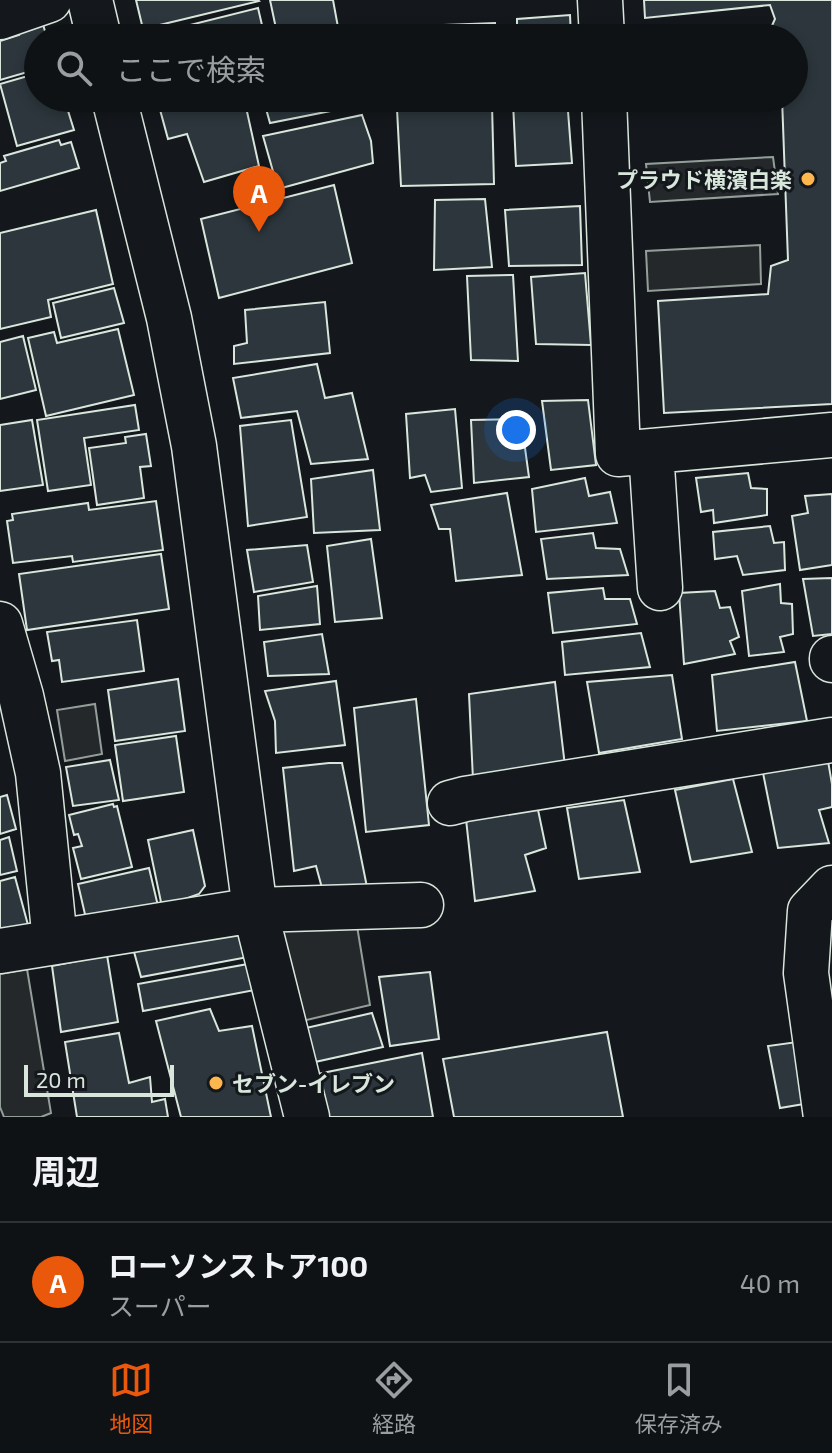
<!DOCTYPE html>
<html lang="ja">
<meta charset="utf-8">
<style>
body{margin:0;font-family:"Exo 2","Noto Sans JP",sans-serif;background:#181b1e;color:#f1f3f6}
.scale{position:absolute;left:24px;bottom:20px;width:150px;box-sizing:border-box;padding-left:8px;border:4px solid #d8e6dc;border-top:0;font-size:22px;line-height:28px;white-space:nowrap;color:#d8e6dc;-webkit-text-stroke:6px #14181c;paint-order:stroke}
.you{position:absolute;left:516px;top:430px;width:28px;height:28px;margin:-20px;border:6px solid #fff;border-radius:50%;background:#1a73e8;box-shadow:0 0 0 12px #1a73e833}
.badge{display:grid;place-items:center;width:52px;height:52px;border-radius:50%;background:#ea580c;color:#fff;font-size:26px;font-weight:700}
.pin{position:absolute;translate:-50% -66px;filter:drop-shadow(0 2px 4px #0008)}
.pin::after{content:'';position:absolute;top:42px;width:28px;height:24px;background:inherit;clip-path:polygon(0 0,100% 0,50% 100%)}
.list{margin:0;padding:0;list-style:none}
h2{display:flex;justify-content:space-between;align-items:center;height:104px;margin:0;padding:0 32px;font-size:34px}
h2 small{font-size:26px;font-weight:400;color:#9b9ea0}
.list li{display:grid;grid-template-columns:52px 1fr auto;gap:24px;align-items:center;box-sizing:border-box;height:120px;padding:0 32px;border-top:2px solid #2f3234}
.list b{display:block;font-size:30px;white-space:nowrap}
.list p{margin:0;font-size:26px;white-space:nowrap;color:#9b9ea0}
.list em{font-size:26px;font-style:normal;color:#9b9ea0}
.icon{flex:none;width:44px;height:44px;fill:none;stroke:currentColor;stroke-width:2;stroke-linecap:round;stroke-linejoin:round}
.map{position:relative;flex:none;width:832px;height:1117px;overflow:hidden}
.search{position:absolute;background:#0f1215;box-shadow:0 4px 12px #0003;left:24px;right:24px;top:24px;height:88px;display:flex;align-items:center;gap:20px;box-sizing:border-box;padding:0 28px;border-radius:44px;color:#9b9ea0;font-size:30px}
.sheet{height:224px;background:#0f1215}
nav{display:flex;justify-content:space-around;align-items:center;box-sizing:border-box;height:112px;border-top:2px solid #2f3234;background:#0f1215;font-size:22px;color:#9b9ea0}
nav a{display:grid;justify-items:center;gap:4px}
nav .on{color:#ea580c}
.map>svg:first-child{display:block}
.parking{fill:#24282b;stroke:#939e99;stroke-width:2}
.building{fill:#2c363c;stroke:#d8e6dc;stroke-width:2}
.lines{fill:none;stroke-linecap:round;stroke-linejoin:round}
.minor-casing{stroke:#d8e6dc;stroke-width:47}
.minor{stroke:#14181c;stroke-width:44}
.poi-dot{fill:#ffb74d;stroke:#14181c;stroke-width:3}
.labels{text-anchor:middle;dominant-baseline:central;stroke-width:6;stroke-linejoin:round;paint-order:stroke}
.poi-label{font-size:22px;font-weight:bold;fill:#d8e6dc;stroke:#14181c;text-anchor:end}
</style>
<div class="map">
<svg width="832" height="1117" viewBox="0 0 832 1117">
<rect width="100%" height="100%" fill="#14181c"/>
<path class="parking" d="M773,157L778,194L650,202L646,164Z
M760,245L761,284L648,291L646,251Z
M95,704L102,754L65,761L57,710Z
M271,921L357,926L370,1005L298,1022Z
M27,969L51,1113L41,1117H4L0,1107V974Z"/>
<path class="building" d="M136,0H258L259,1L143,29Z
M270,0H333L340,38H278Z
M644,0H832V404L664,413L658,301L768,294L771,266L788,260L782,98H794V38H724L770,30L775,19L770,5L645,18Z
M258,8L265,38H150V35Z
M570,15L571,38H517V19Z
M42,21L47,38H38V69L0,80V41L19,35L16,28Z
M495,23L496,38H445L444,25Z
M38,73V98H64L74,130L17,146L0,84Z
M191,98H244L259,166L204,182L187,134L168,139L159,106Z
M263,98H348L351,107L270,123Z
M544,98H567L572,163L516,166L513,102Z
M492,104L494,184L401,186L397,109Z
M362,115L371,141L373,163L278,189L263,136Z
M59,140L61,145L71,142L79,168L0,191V163L6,161L4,156Z
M334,185L352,263L219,298L201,219Z
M485,199L492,267L434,270L435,200Z
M580,206L582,265L509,266L505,210Z
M96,210L113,284L48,300L51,317L0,329V233Z
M585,273L591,345L536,344L531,277Z
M513,275L518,361L471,360L467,276Z
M114,288L124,323L61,338L53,303Z
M325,302L330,353L234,364V346L247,343L245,310Z
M118,329L134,395L46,416L28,338L54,332L57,343Z
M23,336L36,390L0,399V342Z
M317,364L325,398L352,393L368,459L311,464L297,411L241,418L233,378Z
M588,400L596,465L551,470L542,401Z
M135,405L139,430L84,438L91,485L48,491L37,420Z
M455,409L462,488L431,492L425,475L410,478L406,414Z
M521,419L529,477L474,483L471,420Z
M32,420L43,485L0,491V425Z
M291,420L307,517L248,526L240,426Z
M146,434L151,466L140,467L144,498L97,505L89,448L126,443L125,437Z
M373,470L380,530L314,533L311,479Z
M748,473L751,488L767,489V515L714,523L713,510L701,512L696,478Z
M585,478L589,496L610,492L617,523L536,532L532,489Z
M507,493L522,575L456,581L450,529H439L431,505Z
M832,494V565L800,570L792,516L808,513L805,496Z
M156,501L163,550L73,562L72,556L13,563L7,521L13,520L12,514L88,503L89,510Z
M770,526L774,543L784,542L785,570L743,575L737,556L715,559L713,532Z
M593,533L596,548L620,549L628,575L547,579L541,539Z
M371,539L382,618L335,622L327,546Z
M307,545L313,582L254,592L247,550Z
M161,554L169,609L27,630L19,574Z
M832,578V634L813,636L803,579Z
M780,584L781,603L792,604L793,634L780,637L784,652L749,656L742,591Z
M317,586L320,624L260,630L258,596Z
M603,588L605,599H630L637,624L553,633L548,593Z
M715,591L720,608L730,607L739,637L730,641L735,654L684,664L679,593Z
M137,620L144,671L62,682L59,660L52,661L47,632Z
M641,633L650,667L565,675L562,642Z
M322,634L329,674L268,676L264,642Z
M795,662L807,721L717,731L712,675Z
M672,675L682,739L599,753L587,682Z
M178,679L185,731L115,741L108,690Z
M336,681L345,745L276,753L275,721L265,691Z
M555,682L565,766L473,780L469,694Z
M416,699L429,825L366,832L354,708Z
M176,736L184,792L123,801L115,745Z
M110,760L119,800L73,806L66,767Z
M828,761L832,784V807L819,810L829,843L778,848L762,768Z
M329,763H342L367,887L322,888L316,866L294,871L283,768Z
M733,779L752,852L691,862L675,790Z
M7,795L16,829L0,834V797Z
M624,800L640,872L579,879L567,808Z
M113,804L114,807L117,806L132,867L81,879L73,848L82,846L78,834L74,835L69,815Z
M537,805L546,848L525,855L535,891L475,901L466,819Z
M193,830L205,886L199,894L162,907L148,840Z
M9,837L17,871L0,875V840Z
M149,868L158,906L87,923L78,884Z
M15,877L28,925L0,932V881Z
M240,918L248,957L141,977L131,941Z
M107,955L118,1022L61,1032L52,966Z
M248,964L255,990L143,1011L138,984Z
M430,972L439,1039L390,1046L379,977Z
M210,1009L219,1031L252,1026L271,1117H181L156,1021Z
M372,1013L383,1047L315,1062L306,1028Z
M607,1032L623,1117H454L443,1059Z
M119,1033L129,1083L150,1077L152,1102L165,1099L168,1117H77L65,1042Z
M797,1042L810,1103L780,1108L768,1046Z
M422,1053L433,1117H325L317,1074Z"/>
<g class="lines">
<g class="minor-casing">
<path id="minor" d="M90,0L99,38
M600,0L602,38
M0,17L49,0
M114,98L169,318L194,446L255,910L307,1117
M604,98L618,454L832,435
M651,451L660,588
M0,624L21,696L38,773L55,941
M832,658V660
M450,803L465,799L832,740
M0,951L255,910L421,905
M826,1117L806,973L810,911L832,888"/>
</g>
<use href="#minor" class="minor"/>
</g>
<g class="poi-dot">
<circle cx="808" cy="179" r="8"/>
<circle cx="216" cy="1083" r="8"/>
</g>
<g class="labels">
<g class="poi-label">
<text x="792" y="179">プラウド横濱白楽</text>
<text x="232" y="1083" text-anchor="start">セブン-イレブン</text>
</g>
</g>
</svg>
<div class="scale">20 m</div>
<div class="you"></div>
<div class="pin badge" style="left:259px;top:232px">A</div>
<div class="search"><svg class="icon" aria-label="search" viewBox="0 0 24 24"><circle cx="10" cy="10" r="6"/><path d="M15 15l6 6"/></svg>ここで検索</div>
</div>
<section class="sheet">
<h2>周辺<small></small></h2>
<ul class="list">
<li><span class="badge">A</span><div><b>ローソンストア100</b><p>スーパー</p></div><em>40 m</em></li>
</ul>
</section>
<nav>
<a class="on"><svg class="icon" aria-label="map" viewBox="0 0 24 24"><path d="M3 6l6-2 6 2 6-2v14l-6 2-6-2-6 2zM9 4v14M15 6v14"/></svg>地図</a>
<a><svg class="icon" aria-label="directions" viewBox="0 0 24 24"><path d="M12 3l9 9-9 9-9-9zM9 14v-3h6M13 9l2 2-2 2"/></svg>経路</a>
<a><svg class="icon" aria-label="saved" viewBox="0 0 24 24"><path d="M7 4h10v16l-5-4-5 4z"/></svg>保存済み</a>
</nav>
